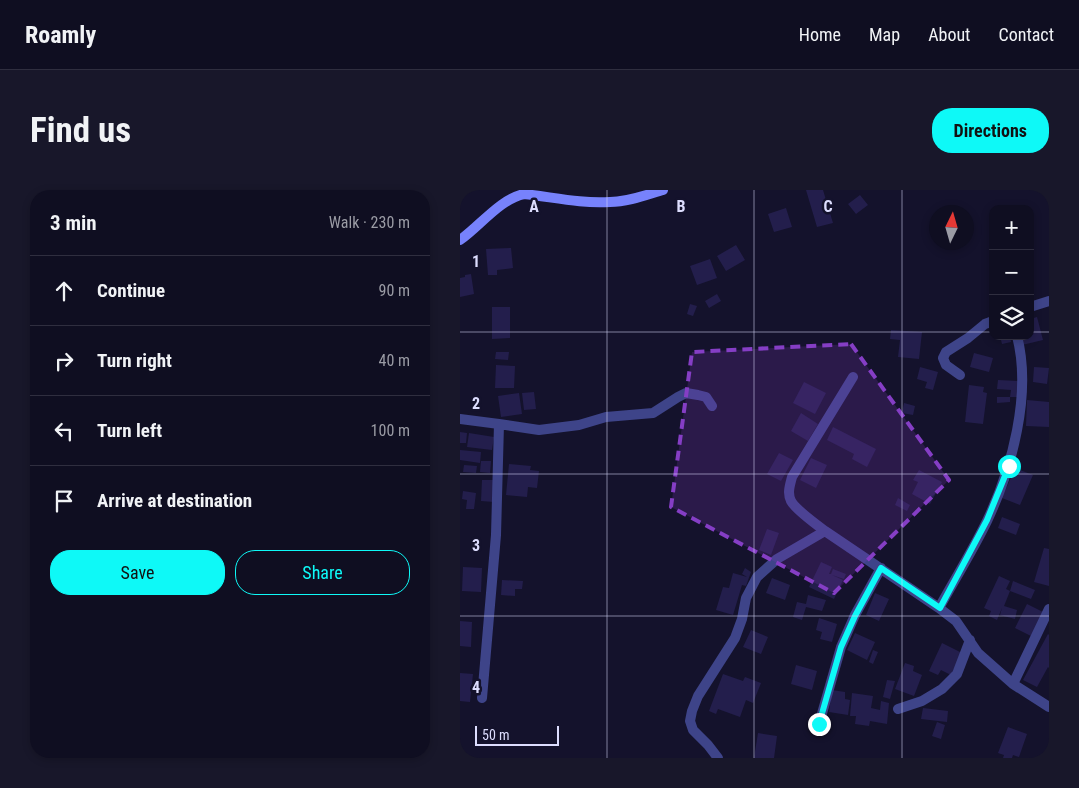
<!DOCTYPE html>
<meta charset="utf-8">
<style>
body{margin:0;font-family:"Roboto Condensed",sans-serif;background:#18172a;color:#f1f3f6}
.controls{position:absolute;right:15px;top:15px;display:grid;overflow:hidden;border-radius:10px;box-shadow:0 2px 8px #0003}
.controls button{width:45px;height:45px;display:grid;place-items:center;padding:0;border:0;border-bottom:1px solid #2f2e3f;background:#0f0e21;color:#f1f3f6;font:25px sans-serif}
.compass{position:absolute;left:469px;top:15px;width:45px;height:45px;border-radius:50%;background:#0f0e21;box-shadow:0 2px 8px #0003;rotate:5deg}
.scale{position:absolute;left:15px;bottom:12px;width:84px;box-sizing:border-box;padding-left:5px;border:2px solid #ddddfe;border-top:0;font-size:14px;line-height:18px;white-space:nowrap;color:#ddddfe;-webkit-text-stroke:4px #14122c;paint-order:stroke}
.stop{position:absolute;width:15px;height:15px;margin:-11px;border:4px solid #0ef9f7;border-radius:50%;background:#fff}
.stop.end{background:#0ef9f7;border-color:#fff;box-shadow:0 1px 5px #0008}
.list{margin:0;padding:0;list-style:none}
h2{display:flex;justify-content:space-between;align-items:center;height:65px;margin:0;padding:0 20px;font-size:21px}
h2 small{font-size:16px;font-weight:400;color:#9b9ca5}
.list li{display:grid;grid-template-columns:32px 1fr auto;gap:15px;align-items:center;box-sizing:border-box;height:70px;padding:0 20px;border-top:1px solid #2f2e3f}
.list b{display:block;font-size:19px;white-space:nowrap}
.list em{font-size:16px;font-style:normal;color:#9b9ca5}
.actions{display:flex;gap:10px;padding:15px 20px}
.actions a{flex:1;padding:11px 0;border:1px solid #0ef9f7;border-radius:20px;text-align:center;font-size:18px;color:#0ef9f7}
.actions .main{background:#0ef9f7;color:#111}
.icon{flex:none;width:28px;height:28px;fill:none;stroke:currentColor;stroke-width:2;stroke-linecap:round;stroke-linejoin:round}
.map{position:relative;flex:none;width:589px;height:568px;overflow:hidden;border-radius:20px}
header{display:flex;align-items:center;gap:30px;box-sizing:border-box;height:70px;padding:0 25px;background:#0f0e21;border-bottom:1px solid #2f2e3f}
header strong{font-size:24px}
nav{display:flex;gap:28px;margin-inline-start:auto;font-size:18px}
.intro{display:flex;align-items:center;justify-content:space-between;box-sizing:border-box;height:120px;padding:0 30px}
h1{margin:0;font-size:35px}
.button{padding:12px 22px;border-radius:20px;background:#0ef9f7;color:#111;font-size:18px;font-weight:700}
main{display:flex;gap:30px;padding:0 30px}
aside{flex:1;background:#0f0e21;border-radius:20px;box-shadow:0 2px 8px #0003}
.map>svg:first-child{display:block}
.building{fill:#231e4c}
.lines{fill:none;stroke-linecap:round;stroke-linejoin:round}
.minor{stroke:#3e4489;stroke-width:10}
.secondary{stroke:#7782fc;stroke-width:10}
.route{stroke:#0ef9f7;stroke-width:6}
.marked{fill:#853ec5;fill-opacity:0.2;stroke:#853ec5;stroke-width:4;stroke-dasharray:10 6;stroke-linejoin:round}
.grid{fill:none;stroke:#ddddfe;stroke-width:1;stroke-opacity:0.55}
.grid-label{font-size:16px;text-anchor:middle;font-weight:bold;fill:#ddddfe;stroke:#14122c;stroke-width:5;stroke-linejoin:round;paint-order:stroke}
</style>
<header>
<strong>Roamly</strong>
<nav><a>Home</a><a>Map</a><a>About</a><a>Contact</a></nav>
</header>
<div class="intro"><h1>Find us</h1><a class="button">Directions</a></div>
<main>
<aside>
<h2>3 min<small>Walk · 230 m</small></h2>
<ul class="list">
<li><svg class="icon" aria-label="ahead" viewBox="0 0 24 24"><path d="M12 20V5M6 11l6-6 6 6"/></svg><div><b>Continue</b></div><em>90 m</em></li>
<li><svg class="icon" aria-label="right" viewBox="0 0 24 24"><path d="M7 20v-9h11M14 6l5 5-5 5"/></svg><div><b>Turn right</b></div><em>40 m</em></li>
<li><svg class="icon" aria-label="left" viewBox="0 0 24 24"><path d="M17 20v-9H6M10 6l-5 5 5 5"/></svg><div><b>Turn left</b></div><em>100 m</em></li>
<li><svg class="icon" aria-label="arrive" viewBox="0 0 24 24"><path d="M6 21V4h12l-3 4 3 4H6"/></svg><div><b>Arrive at destination</b></div></li>
</ul>
<div class="actions"><a class="main">Save</a><a>Share</a></div>
</aside>
<div class="map">
<svg width="589" height="568" viewBox="0 0 589 568">
<rect width="100%" height="100%" fill="#14122c"/>
<path class="building" d="M346,0H363L373,33L357,37Z
M400,5L408,15L396,24L388,14Z
M326,18L332,37L314,42L308,24Z
M276,55L285,70L266,81L257,66Z
M51,58L53,78L37,80V85H28L26,59Z
M250,69L257,88L237,95L230,76Z
M11,84L14,104L0,107V88L5,87V85Z
M257,104L261,111L249,118L245,111Z
M230,114L237,116L233,126L227,124Z
M32,117H50V148L32,149Z
M577,127L583,150L562,155L560,146H570V129Z
M431,140L462,142L459,169L438,167L440,150L430,149Z
M540,146H550L551,152L542,154Z
M36,162H49L48,170L35,169Z
M514,163L533,168L529,182L510,177Z
M36,175L55,176L54,198H35Z
M460,177L478,182L473,200L465,198L467,192L457,189Z
M574,177L589,178L587,194L573,192Z
M538,190L559,191L558,207H550L551,200L537,199Z
M344,192L366,203L355,224L333,213Z
M509,195L524,197L523,202L527,203L523,234L505,232Z
M74,202L76,219L64,220L62,203Z
M59,203L62,224L41,227L38,206Z
M537,207H550V212L537,213Z
M567,210L589,212V237L566,236Z
M444,213L455,216L453,225L442,223Z
M341,223L358,234L348,251L331,241Z
M373,237L416,259L407,277L392,269L394,264L367,250Z
M0,242L7,243L6,253H0Z
M9,243L34,247L32,260L7,257Z
M0,260L21,262L20,273L0,270Z
M319,263L333,270L321,291L307,284Z
M351,268L367,275L356,298L340,290Z
M21,271H31L30,283L20,282Z
M49,274L71,276L70,280L79,281L77,298L68,297L67,307L46,305Z
M4,275L17,276L16,283L3,282Z
M555,278L573,285L560,315L542,308Z
M459,280L482,292L470,314L452,304L458,292L453,290Z
M22,290H35L34,312L21,311Z
M3,301L16,303L14,319H6L7,310L2,309Z
M438,308L450,315L447,321L435,315Z
M542,327L560,334L556,345L538,338Z
M307,339L319,343L311,365L299,360Z
M584,358L589,359V396L574,392Z
M361,372L372,377L369,384H371L373,379L386,384L384,389L372,385L383,390L374,409L349,397Z
M3,377L22,378L21,402L2,401Z
M285,378L291,382L286,396L282,395L273,425L256,420L263,397L269,398L273,383L287,387L282,384Z
M539,386L550,391L546,399L550,401L544,416L557,420L555,429L540,425L542,418L537,430L529,426L531,421L524,418Z
M312,388L330,395L325,410L306,403Z
M42,390L63,391L62,399H55V406L41,405Z
M553,391L575,400L571,409L550,401Z
M415,403L429,409L419,431L406,425Z
M348,405L366,410L362,421L346,417L342,430L333,427L337,412L346,414Z
M567,414L583,422L571,446L555,438Z
M359,428L377,434L372,452L360,449L362,442L356,440Z
M0,431L12,432L11,457L0,456Z
M291,440L308,447L301,464L283,457Z
M395,443L415,452L407,470L387,460Z
M588,444L589,445V478L588,477L577,497L563,490Z
M482,453L502,463L491,485L481,480L478,485L469,481Z
M413,460L418,462L413,474L409,472Z
M445,473L454,476L453,481L462,485L454,506L435,499Z
M336,475L357,481L352,500L331,494Z
M0,483L13,484L10,512L0,511Z
M263,484L283,491L285,487L301,493L293,513L286,510L280,527L258,519L256,524L249,521Z
M427,490L435,491L430,509L423,507Z
M372,500L385,502V509L390,510L388,525L369,522Z
M392,503L413,506L411,518L420,520L421,511L429,513L427,534L410,531L409,536L395,534L396,526H390Z
M463,518L488,521L487,532L461,529Z
M477,532L485,535L481,549L472,546Z
M548,537L567,544L559,567L553,565L552,568H543L544,565L538,563Z
M298,543L317,546L314,568H294Z"/>
<g class="lines">
<path class="minor" d="M570,117L589,111
M500,185L486,175L483,168L486,162L508,148L525,134L533,131
M393,187L332,287C330,295 327,303 331,311C335,319 357,335 365,341L479,418L496,431L518,463L553,494L589,517
M0,229L39,234L79,240L119,235L146,227L193,223L218,207L226,203L238,205L246,207L252,216
M479,418C495,389 513,360 527,331C552,278 572,204 557,146
M553,494L589,419
M22,508L36,345L39,234
M438,519L462,511L482,499L497,484L510,450
M359,534L381,457L395,425L421,378
M258,568L248,555L233,540L230,531L232,521L238,506L275,448L282,429L286,408L297,387L317,369L365,341"/>
<path class="secondary" d="M0,50C20,36 40,9 64,4C92,7 121,14 150,12C168,12 186,5 203,0"/>
</g>
<g class="lines">
<path class="route" d="M359,534L381,457L395,426L421,378L480,418L527,330L549,276"/>
</g>
<path class="marked" d="M391,154L489,290L374,403L211,317L232,162Z"/>
<path class="grid" d="M147,0V568M294,0V568M442,0V568M0,142H533M570,142H589M0,284H589M0,426H589"/>
<g class="grid-label">
<text x="74" y="22">A</text>
<text x="221" y="22">B</text>
<text x="368" y="22">C</text>
<text x="16" y="77">1</text>
<text x="16" y="219">2</text>
<text x="16" y="361">3</text>
<text x="16" y="503">4</text>
</g>
</svg>
<div class="controls">
<button>+</button>
<button>−</button>
<button><svg class="icon" aria-label="layers" viewBox="0 0 24 24"><path d="M12 4l9 5-9 5-9-5zM3 14l9 5 9-5"/></svg></button>
</div>
<svg class="compass" viewBox="-18 -18 36 36"><path d="M0-13l5 13h-10z" fill="#e53935"/><path d="M0 13l5-13h-10z" fill="#9b9ca5"/></svg>
<div class="scale">50 m</div>
<div class="stop" style="left:549px;top:276px"></div>
<div class="stop end" style="left:359px;top:534px"></div>
</div>
</main>
